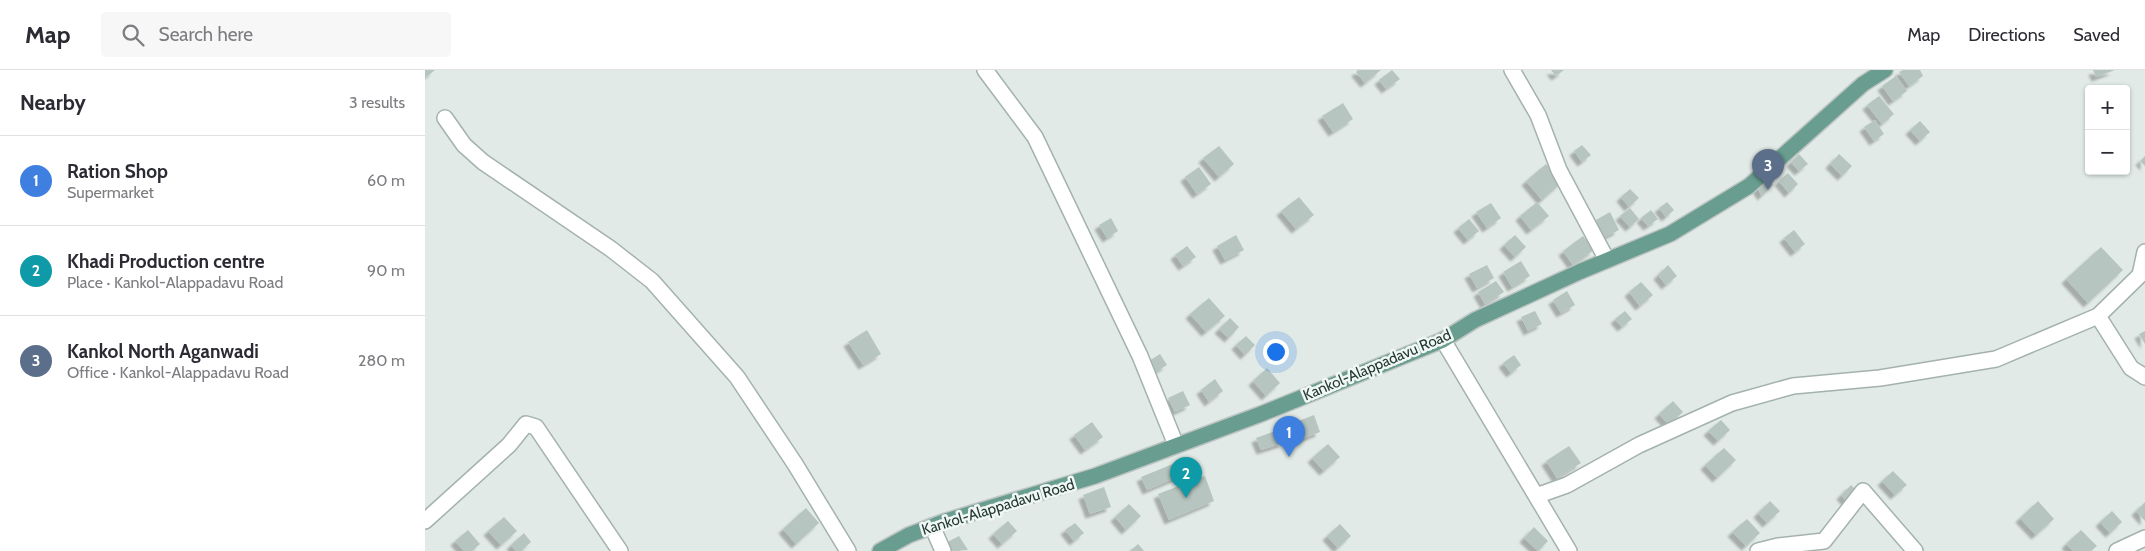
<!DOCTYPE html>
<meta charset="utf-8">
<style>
body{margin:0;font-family:Cabin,sans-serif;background:#f7f7f7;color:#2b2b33}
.controls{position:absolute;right:15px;top:15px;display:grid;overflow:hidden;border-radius:5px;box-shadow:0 1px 4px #0004}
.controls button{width:45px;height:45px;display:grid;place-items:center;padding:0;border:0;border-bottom:1px solid #e1e1e2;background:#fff;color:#2b2b33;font:25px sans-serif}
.you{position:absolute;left:850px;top:281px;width:18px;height:18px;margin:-12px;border:4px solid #fff;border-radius:50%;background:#1a73e8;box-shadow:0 0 0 8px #1a73e833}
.badge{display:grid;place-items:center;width:32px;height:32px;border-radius:50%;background:#0f766e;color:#fff;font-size:16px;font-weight:700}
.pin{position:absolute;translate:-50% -41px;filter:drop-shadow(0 1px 2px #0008)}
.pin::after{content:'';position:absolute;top:26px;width:18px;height:15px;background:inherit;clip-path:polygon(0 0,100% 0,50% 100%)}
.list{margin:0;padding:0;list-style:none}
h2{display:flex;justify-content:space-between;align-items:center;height:65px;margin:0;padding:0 20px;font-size:21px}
h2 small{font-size:16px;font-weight:400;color:#7c7c81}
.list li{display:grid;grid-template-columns:32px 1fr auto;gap:15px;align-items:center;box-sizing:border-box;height:90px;padding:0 20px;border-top:1px solid #e1e1e2}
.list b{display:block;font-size:19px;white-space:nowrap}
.list p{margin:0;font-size:16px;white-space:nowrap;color:#7c7c81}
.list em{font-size:16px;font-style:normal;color:#7c7c81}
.icon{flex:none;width:28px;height:28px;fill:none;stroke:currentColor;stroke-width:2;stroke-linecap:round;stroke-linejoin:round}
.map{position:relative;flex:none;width:1720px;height:481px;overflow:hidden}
header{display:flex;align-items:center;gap:30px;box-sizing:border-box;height:70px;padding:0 25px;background:#fff;border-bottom:1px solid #e1e1e2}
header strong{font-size:24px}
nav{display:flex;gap:28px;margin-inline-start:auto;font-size:18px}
.search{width:350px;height:45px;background:#f7f7f7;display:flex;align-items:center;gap:12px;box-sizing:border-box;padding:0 18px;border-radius:5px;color:#7c7c81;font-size:19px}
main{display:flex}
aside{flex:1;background:#fff}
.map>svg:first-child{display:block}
.building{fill:#b6c5bf;filter:url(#shadow)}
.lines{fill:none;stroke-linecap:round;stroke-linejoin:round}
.minor-casing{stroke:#a4b2ad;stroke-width:18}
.major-casing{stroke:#bdc4c2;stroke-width:18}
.minor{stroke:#fff;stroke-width:15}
.major{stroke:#689d8f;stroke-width:15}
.labels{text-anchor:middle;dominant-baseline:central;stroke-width:5;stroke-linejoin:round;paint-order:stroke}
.street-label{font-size:15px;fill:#223a33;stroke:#f1f7f4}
</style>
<header>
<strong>Map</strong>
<div class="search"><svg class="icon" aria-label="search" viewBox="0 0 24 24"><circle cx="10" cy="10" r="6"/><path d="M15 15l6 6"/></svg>Search here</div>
<nav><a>Map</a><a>Directions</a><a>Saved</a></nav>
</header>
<main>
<aside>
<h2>Nearby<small>3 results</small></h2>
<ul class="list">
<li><span class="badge" style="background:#3f7fe0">1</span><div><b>Ration Shop</b><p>Supermarket</p></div><em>60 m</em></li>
<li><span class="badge" style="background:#0f9aa8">2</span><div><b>Khadi Production centre</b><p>Place · Kankol-Alappadavu Road</p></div><em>90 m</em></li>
<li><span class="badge" style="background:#5c6f8a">3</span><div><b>Kankol North Aganwadi</b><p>Office · Kankol-Alappadavu Road</p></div><em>280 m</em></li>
</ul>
</aside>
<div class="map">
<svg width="1720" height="481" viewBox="0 0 1720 481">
<defs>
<filter id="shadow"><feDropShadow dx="-4.5" dy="4.5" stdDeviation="1" flood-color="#0004"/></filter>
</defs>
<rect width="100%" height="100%" fill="#e1eae6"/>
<path class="building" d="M0,0H10L0,8Z
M933,0H956L940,13L931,2Z
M967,0L975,9L961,19L954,10Z
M1126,0H1139L1131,6Z
M1478,0H1495L1498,6L1484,16L1474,2Z
M1668,0H1690L1671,7Z
M1471,6L1482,21L1468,31L1457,16Z
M1454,26L1469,44L1457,54L1442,35Z
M918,33L928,49L908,62L897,46Z
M1450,50L1459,64L1449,71L1439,57Z
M1495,51L1505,62L1495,71L1485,60Z
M1157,75L1166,85L1157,92L1149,81Z
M794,76L809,94L794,107L778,88Z
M1374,84L1383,94L1374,101L1366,92Z
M1414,84L1427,96L1417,106L1405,94Z
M1720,86V96L1715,91Z
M1121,94L1137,112L1117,130L1101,111Z
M774,97L786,114L772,124L760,107Z
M1363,103L1373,114L1364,123L1354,111Z
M1342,108L1348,115L1337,126L1331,116Z
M1205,119L1214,128L1204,137L1196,127Z
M874,127L889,145L871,159L856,141Z
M1112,132L1124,146L1106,160L1095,146Z
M1242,132L1249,140L1241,147L1234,138Z
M1066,133L1076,148L1062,158L1051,142Z
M1205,138L1214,149L1205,157L1195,146Z
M1226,140L1233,149L1223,156L1216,148Z
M1185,142L1194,160L1180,167L1171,150Z
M686,148L693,161L682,168L674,155Z
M1044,149L1054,161L1043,170L1033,158Z
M1369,160L1380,174L1370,182L1359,168Z
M811,165L819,180L800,190L792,176Z
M1090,165L1101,177L1090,187L1079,175Z
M1158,166L1169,180L1148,195L1138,181Z
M762,176L771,187L758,196L750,185Z
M1676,177L1698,200L1663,233L1641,209Z
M1096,191L1105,206L1087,217L1078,202Z
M1062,195L1069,208L1052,218L1044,204Z
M1243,195L1252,206L1241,215L1233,205Z
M1071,211L1079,222L1060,234L1053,222Z
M1216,212L1228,225L1215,236L1204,222Z
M1142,221L1150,235L1136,243L1128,230Z
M784,228L800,246L781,262L765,244Z
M1110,241L1117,254L1103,261L1096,247Z
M1200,241L1207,249L1197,257L1190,249Z
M805,248L814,257L804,268L794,259Z
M442,260L456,284L438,295L423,272Z
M1720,261V274L1714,264Z
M821,266L830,275L820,285L811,275Z
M735,284L742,295L731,302L724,291Z
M1089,285L1096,295L1086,303L1078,293Z
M842,298L855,313L841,326L828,311Z
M790,309L798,321L784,332L776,320Z
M758,321L765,335L750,342L743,328Z
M1248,331L1258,342L1244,355L1234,344Z
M889,345L895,362L872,371L866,354Z
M1296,350L1305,360L1293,371L1283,361Z
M667,352L678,367L660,380L649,365Z
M853,360L858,373L836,380L831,368Z
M903,374L915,387L899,401L887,388Z
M1144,376L1156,393L1132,408L1121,391Z
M1299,378L1311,390L1292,408L1280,395Z
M760,389L765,402L722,420L716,407Z
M1468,401L1482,415L1470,425L1457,411Z
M780,406L789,431L744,450L733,424Z
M1426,415L1436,425L1425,435L1416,425Z
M679,417L686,437L665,444L658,425Z
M1345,431L1355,441L1342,453L1333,443Z
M1613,431L1629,449L1611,465L1595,448Z
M1720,432V451L1711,441Z
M704,434L716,446L701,460L690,447Z
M381,438L394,453L371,474L358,459Z
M1687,441L1697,452L1685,463L1675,452Z
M79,447L92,461L76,475L63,461Z
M1322,449L1335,463L1321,476L1307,462Z
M583,451L592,461L577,474L568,464Z
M650,453L659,463L649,471L640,460Z
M915,454L926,466L913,478L902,466Z
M1109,457L1123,471L1113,481L1099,468Z
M43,460L55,474L47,481H39L30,471Z
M1656,460L1672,476L1666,481H1648L1641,474Z
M99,463L106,472L96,481H91L86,475Z
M534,466L543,480L518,481L515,476Z
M713,474L719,481H705Z"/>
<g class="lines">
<g class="minor-casing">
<path id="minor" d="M560,0L610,67L715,286L751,375
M1087,0L1113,45L1134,100L1182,190
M20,48L39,75L58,92L186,179L227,211L312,307L370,394L423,481
M1720,182L1715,205L1673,246L1706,298L1720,307
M1018,270L1144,481
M1111,426L1142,415L1214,375L1307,333L1368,316L1455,308L1571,289L1673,246
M0,451L84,375L101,354L111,357L195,481
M507,456L518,481
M1333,481L1353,476L1399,471L1438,421L1490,481
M1692,481L1720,468"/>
</g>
<g class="major-casing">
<path id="major" d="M455,481L484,465L521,451L670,406L836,344L1018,270L1050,250L1154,202L1245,164L1324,116L1438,14L1460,0"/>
</g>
<use href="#minor" class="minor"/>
<use href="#major" class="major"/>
</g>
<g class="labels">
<g class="street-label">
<text transform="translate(952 295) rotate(-23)">Kankol-Alappadavu Road</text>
<text transform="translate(573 437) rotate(-17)">Kankol-Alappadavu Road</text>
</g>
</g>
</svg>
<div class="controls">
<button>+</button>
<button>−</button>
</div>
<div class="you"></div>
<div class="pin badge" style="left:864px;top:387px;background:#3f7fe0">1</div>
<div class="pin badge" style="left:761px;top:428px;background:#0f9aa8">2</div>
<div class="pin badge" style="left:1343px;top:120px;background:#5c6f8a">3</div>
</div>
</main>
